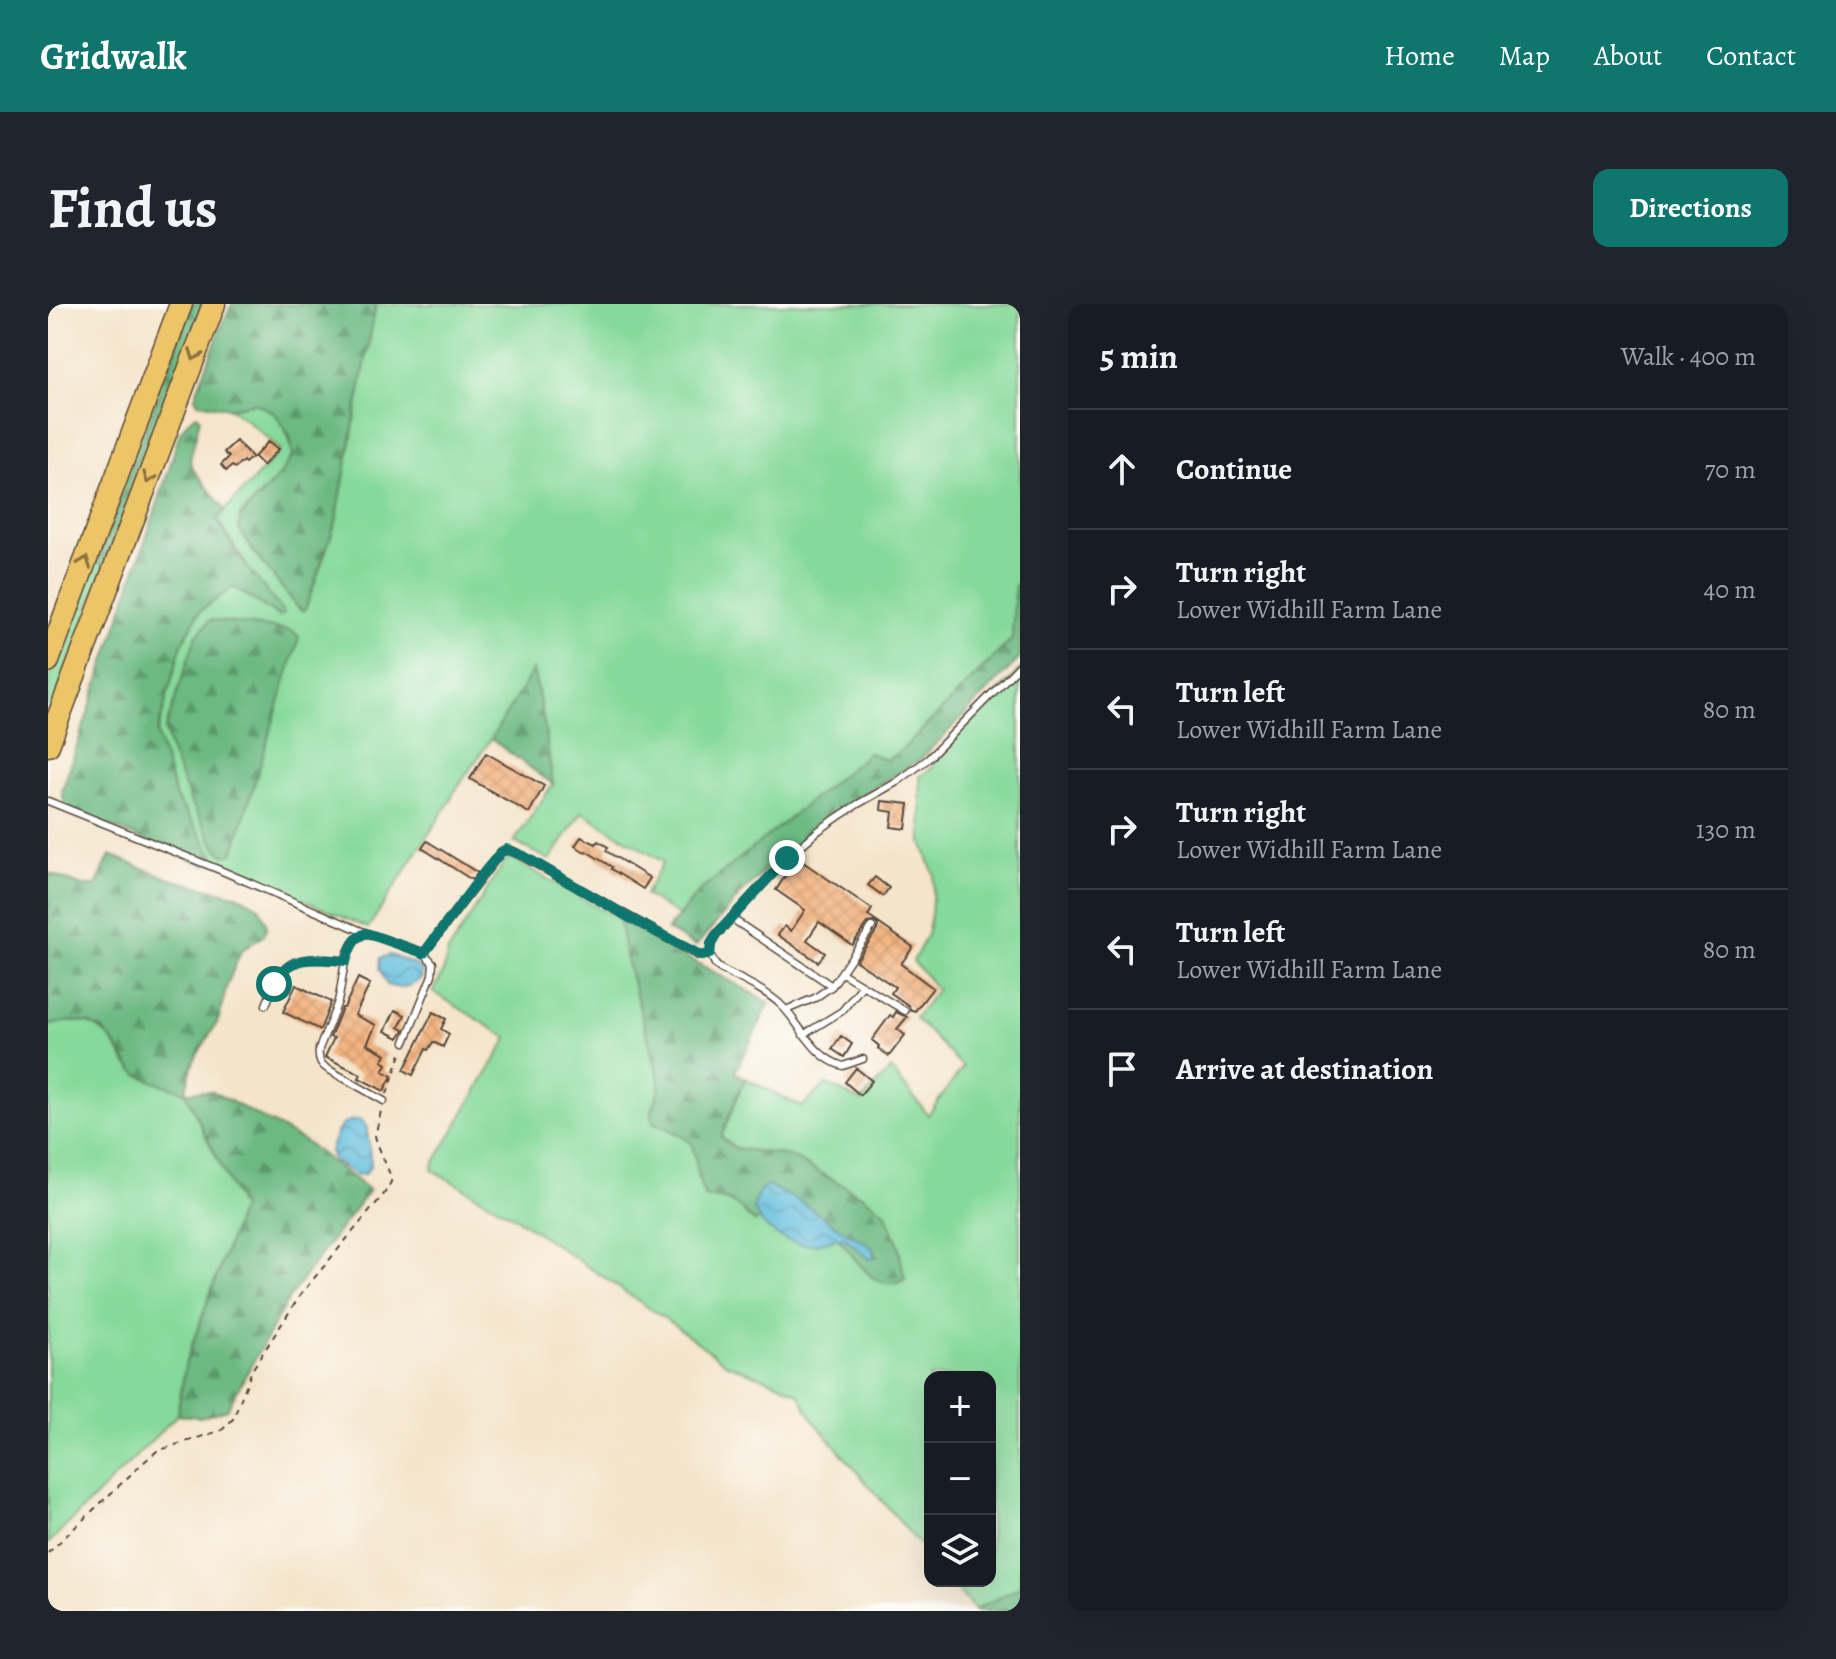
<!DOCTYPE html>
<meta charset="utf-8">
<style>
body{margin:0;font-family:Alegreya,serif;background:#20242c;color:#f1f3f6}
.controls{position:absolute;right:24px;bottom:24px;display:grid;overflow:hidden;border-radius:16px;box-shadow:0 8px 32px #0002}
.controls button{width:72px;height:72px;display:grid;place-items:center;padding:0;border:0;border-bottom:2px solid #363941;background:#171b24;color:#f1f3f6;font:40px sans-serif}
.stop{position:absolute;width:24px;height:24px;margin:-18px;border:6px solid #0f766e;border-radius:50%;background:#fff}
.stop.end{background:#0f766e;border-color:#fff;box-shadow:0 2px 8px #0008}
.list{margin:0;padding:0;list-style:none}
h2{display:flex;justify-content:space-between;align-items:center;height:104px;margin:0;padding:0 32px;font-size:34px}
h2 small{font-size:26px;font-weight:400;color:#9ea1a6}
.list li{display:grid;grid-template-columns:52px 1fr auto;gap:24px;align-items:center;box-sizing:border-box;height:120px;padding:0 32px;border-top:2px solid #363941}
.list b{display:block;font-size:30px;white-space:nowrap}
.list p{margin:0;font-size:26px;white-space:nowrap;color:#9ea1a6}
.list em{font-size:26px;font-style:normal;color:#9ea1a6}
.icon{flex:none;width:44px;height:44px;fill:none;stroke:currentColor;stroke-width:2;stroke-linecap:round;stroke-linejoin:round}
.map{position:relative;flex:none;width:972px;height:1307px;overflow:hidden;border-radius:16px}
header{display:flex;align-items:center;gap:48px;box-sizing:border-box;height:112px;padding:0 40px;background:#0f766e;color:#fff}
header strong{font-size:38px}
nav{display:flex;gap:44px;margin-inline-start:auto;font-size:28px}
.intro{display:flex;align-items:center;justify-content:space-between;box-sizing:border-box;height:192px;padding:0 48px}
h1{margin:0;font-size:56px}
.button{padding:20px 36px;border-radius:16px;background:#0f766e;color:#fff;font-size:28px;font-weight:700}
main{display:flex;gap:48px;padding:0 48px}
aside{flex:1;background:#171b24;border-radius:16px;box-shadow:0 8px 32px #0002}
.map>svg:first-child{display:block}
.green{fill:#85d99a;stroke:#60825c;stroke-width:2}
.forest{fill:url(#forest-firs);stroke:#547250;stroke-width:2}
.water{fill:url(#water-waves);stroke:#4d747e;stroke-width:2}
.building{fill:url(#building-cross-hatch)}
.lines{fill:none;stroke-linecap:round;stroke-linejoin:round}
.service-casing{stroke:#574638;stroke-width:9}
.trunk-casing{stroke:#574638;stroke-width:25}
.path{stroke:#574638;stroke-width:2;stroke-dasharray:6 6;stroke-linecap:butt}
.service{stroke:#fff;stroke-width:6}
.trunk{stroke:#edc569;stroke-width:22}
.oneway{stroke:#8b7040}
.route{stroke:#0f766e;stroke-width:10}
</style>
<header>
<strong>Gridwalk</strong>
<nav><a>Home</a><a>Map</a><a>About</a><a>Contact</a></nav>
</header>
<div class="intro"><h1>Find us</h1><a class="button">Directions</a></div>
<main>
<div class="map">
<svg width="972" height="1307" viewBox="0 0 972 1307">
<defs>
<pattern id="forest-firs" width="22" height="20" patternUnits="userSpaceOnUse" patternTransform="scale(2)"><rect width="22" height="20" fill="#6cb982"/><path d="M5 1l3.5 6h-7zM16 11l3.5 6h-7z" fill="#5a976a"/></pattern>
<pattern id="water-waves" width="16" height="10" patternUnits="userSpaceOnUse" patternTransform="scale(2)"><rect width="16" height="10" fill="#5fbddd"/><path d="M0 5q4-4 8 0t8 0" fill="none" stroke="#509ab3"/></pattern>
<pattern id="building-cross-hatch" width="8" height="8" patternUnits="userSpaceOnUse" patternTransform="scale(2)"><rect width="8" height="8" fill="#f3b482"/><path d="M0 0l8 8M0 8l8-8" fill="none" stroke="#d19b70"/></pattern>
</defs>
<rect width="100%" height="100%" fill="#fdfcf7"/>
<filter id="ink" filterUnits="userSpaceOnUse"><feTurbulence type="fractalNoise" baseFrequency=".0125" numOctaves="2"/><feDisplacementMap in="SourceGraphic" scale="16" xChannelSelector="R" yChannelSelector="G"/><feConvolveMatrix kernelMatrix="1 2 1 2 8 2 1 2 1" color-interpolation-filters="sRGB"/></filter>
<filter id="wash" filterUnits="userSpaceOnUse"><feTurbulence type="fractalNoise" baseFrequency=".006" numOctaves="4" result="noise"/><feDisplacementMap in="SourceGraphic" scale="32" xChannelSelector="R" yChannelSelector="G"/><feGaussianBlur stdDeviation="1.8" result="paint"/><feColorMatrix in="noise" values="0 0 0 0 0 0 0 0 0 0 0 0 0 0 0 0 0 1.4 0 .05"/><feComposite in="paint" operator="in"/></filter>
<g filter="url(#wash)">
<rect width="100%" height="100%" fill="#f4e4ca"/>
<path class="green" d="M141,0H145L51,255V259L57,260L0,418V377Z
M328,0H972V277L967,282L964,335L855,445L653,586L631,612L597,591L615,558L534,508L502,556L466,538L505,480L443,435L405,490L404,494L320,624L180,563L165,553L155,534L128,494L109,430L133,342L151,308L185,283L231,312L169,215L233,146L200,117L181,104C189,103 200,99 208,100C232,104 241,130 245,151L232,171L192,212L205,247L253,307L257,306L288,217Z
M972,365V1283L943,1298L926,1305L902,1277H942V1073H882V1253L765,1116L751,1090L732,1080L679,1060L626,1021L465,912L384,866L385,861L460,734L385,688L395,669L400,648L457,557L463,554L571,616L580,662L612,777L613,787L604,806L605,818L633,831L644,839L653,883L657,892C669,895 680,895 691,903C697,908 700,914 707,918L712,915C739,942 755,944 790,934L802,948L850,939L837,908L815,892L742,852L687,844L673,833L697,774L754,803L778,780L813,797L843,765L880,811L915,763L867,714L889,685L865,657L879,631L883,611L886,571L874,538L872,472L885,463V456Z
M17,717L44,719L63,734L78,759L91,771L137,788L193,904L138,1058L129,1111L0,1240V722Z"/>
<path class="forest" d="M145,0H155L56,261L51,259V255Z
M184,0H328L288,217L257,306L253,307L205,247L191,225L192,213L232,171L245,151L242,132L226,108L206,99L181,104L150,99L147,93L174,21Z
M149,111L152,114L142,156L145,165L177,206L169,215L190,251L236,309L231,312L185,283L151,308L133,342L109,430L128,494L155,534L165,553L158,561L17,504L14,487L123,159C128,141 131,120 149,111Z
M972,277V354L872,456L814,491L735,550L695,588L648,642L619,626L653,586L821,449L839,456L855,445L964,335L967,282Z
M162,316L244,326L251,333L185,550L177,552L168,544L143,498L123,448L117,426L148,332Z
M485,366L494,407L505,480L443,435Z
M62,551L125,576L191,592L211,603L219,622L216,631L193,647L179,681L170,717L146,756L137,788L164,787L256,837L321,886L240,995L179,1105L152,1113L129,1111L138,1058L193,904L137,788C123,783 101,778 90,770C77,761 73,746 63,735C45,714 24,715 0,722V569L35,582H48Z
M571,616L722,699L687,768L697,774L673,833L687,844L742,852L815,892L837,908L850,939L857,976C815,995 802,929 769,919C757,916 727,916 712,915L707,918C700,914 697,908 691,903C680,895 669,895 657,893L653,883L644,839L633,831L605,818C601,803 613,792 612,777L580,662Z
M972,1283V1307H928L926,1305L943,1298Z"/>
<path class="water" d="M342,651L365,660L375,666L373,675C361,683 353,686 339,681L331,664L332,654Z
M313,815L319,824L323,861L317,870L308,871L286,857L282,848C289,828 289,817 313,815Z
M720,882L750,896L793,925L820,940L825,945L826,954L821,955C813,949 805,938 796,935C789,932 780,938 772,939C746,944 715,930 706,904C708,894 710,885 720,882Z"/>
<g id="blocks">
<path class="building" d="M188,137L204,153L197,159L195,157L187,164L184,162L178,167L173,161L181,153L176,148Z
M221,137L231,145L215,162L206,153Z
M438,449L496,482L481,509L422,475Z
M834,497L861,500L858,525L843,523L845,508L833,506Z
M533,533L548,540L550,537L560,543L558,547L602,574L595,585L563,565L564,563L538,547L537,548L527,542Z
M379,537L430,569L424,576L374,544Z
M749,554L824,605L820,612L865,643L853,660L885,684L867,707L864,706L863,707L861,702L843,689L847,683L808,657L829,626L830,621L827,618L820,619L804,641L771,618L759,636L777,649L770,658L730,631L737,622L743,627L757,606L728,586Z
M827,573L841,584L835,592L820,581Z
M310,674L322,680L307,711L328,721L319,740L338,750L334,757L339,760L335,767L344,772L336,787L311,774L313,770L277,753L286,734L282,733L294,704H296Z
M248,681L283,698L272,726L235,708Z
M347,706L357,711L351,723L356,726L351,734L337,727Z
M385,708L398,715L393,725L401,730L395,743L385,738L380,746L378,745L365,771L356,766Z
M848,708L859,713L849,725L857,731L841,752L830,744L831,742L824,736L842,711L845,713Z
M793,732L804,740L796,753L784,745Z
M808,764L824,777L812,791L797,778Z"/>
</g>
</g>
<g filter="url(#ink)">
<use href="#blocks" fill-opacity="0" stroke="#574638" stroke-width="2"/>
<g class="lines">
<g class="service-casing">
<path id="service" d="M0,497L172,566L318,629L376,649
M683,614L784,682
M317,629C293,639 296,677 290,697C285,713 277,729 271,745C270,753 271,759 278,764L336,797
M376,649L453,548L463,546L651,652L662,650L667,660L671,664C691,675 716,685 732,700C754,721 764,753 795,762L815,755
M662,650L663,640L669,630L739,554L770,527L790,513L810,500L849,478L880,455L972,361
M794,669L857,707
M218,701C237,650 247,653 298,657
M738,706L767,694L784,682L824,623
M755,731L794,707L814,682
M357,738L384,671L385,659L376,649"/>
</g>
<g class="trunk-casing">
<path id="trunk" d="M0,357L133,0
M0,441L166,0"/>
</g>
<path class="path" d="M339,790L354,747
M0,1249L96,1158L109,1147L174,1126L185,1115L204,1066L253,990L336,890L343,878V873L329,839L327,832L333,807"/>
<use href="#service" class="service"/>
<use href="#trunk" class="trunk"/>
</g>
<defs><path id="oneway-chevron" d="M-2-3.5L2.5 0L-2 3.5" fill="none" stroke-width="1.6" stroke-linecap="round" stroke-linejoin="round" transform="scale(2)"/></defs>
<g class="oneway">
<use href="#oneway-chevron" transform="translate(147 51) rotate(111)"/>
<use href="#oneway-chevron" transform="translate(101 174) rotate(111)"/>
<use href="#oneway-chevron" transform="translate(37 258) rotate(-70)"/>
</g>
</g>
<g class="lines" filter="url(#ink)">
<path class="route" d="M226,680C242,649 268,655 298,657C302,645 305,634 318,629L376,649L437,567L453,548L458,545L476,552L580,613L654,652L662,650L663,640L669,630L739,554"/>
</g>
</svg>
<div class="controls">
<button>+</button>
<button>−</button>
<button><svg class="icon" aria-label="layers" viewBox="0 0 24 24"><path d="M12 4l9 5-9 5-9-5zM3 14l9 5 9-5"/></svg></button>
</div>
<div class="stop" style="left:226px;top:680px"></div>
<div class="stop end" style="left:739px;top:554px"></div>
</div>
<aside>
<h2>5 min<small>Walk · 400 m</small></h2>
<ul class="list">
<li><svg class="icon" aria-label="ahead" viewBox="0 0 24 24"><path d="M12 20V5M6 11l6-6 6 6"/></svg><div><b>Continue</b></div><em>70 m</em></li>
<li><svg class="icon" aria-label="right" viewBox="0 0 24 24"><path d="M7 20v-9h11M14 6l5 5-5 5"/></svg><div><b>Turn right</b><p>Lower Widhill Farm Lane</p></div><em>40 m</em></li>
<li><svg class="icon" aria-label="left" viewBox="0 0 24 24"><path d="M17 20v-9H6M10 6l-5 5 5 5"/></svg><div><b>Turn left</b><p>Lower Widhill Farm Lane</p></div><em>80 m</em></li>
<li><svg class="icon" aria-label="right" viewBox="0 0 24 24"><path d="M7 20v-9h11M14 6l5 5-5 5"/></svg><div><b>Turn right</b><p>Lower Widhill Farm Lane</p></div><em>130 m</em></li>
<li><svg class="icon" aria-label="left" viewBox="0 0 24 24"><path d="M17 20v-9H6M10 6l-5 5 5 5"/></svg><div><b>Turn left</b><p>Lower Widhill Farm Lane</p></div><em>80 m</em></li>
<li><svg class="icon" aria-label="arrive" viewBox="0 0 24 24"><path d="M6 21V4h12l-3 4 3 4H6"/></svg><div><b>Arrive at destination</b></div></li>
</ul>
</aside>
</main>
